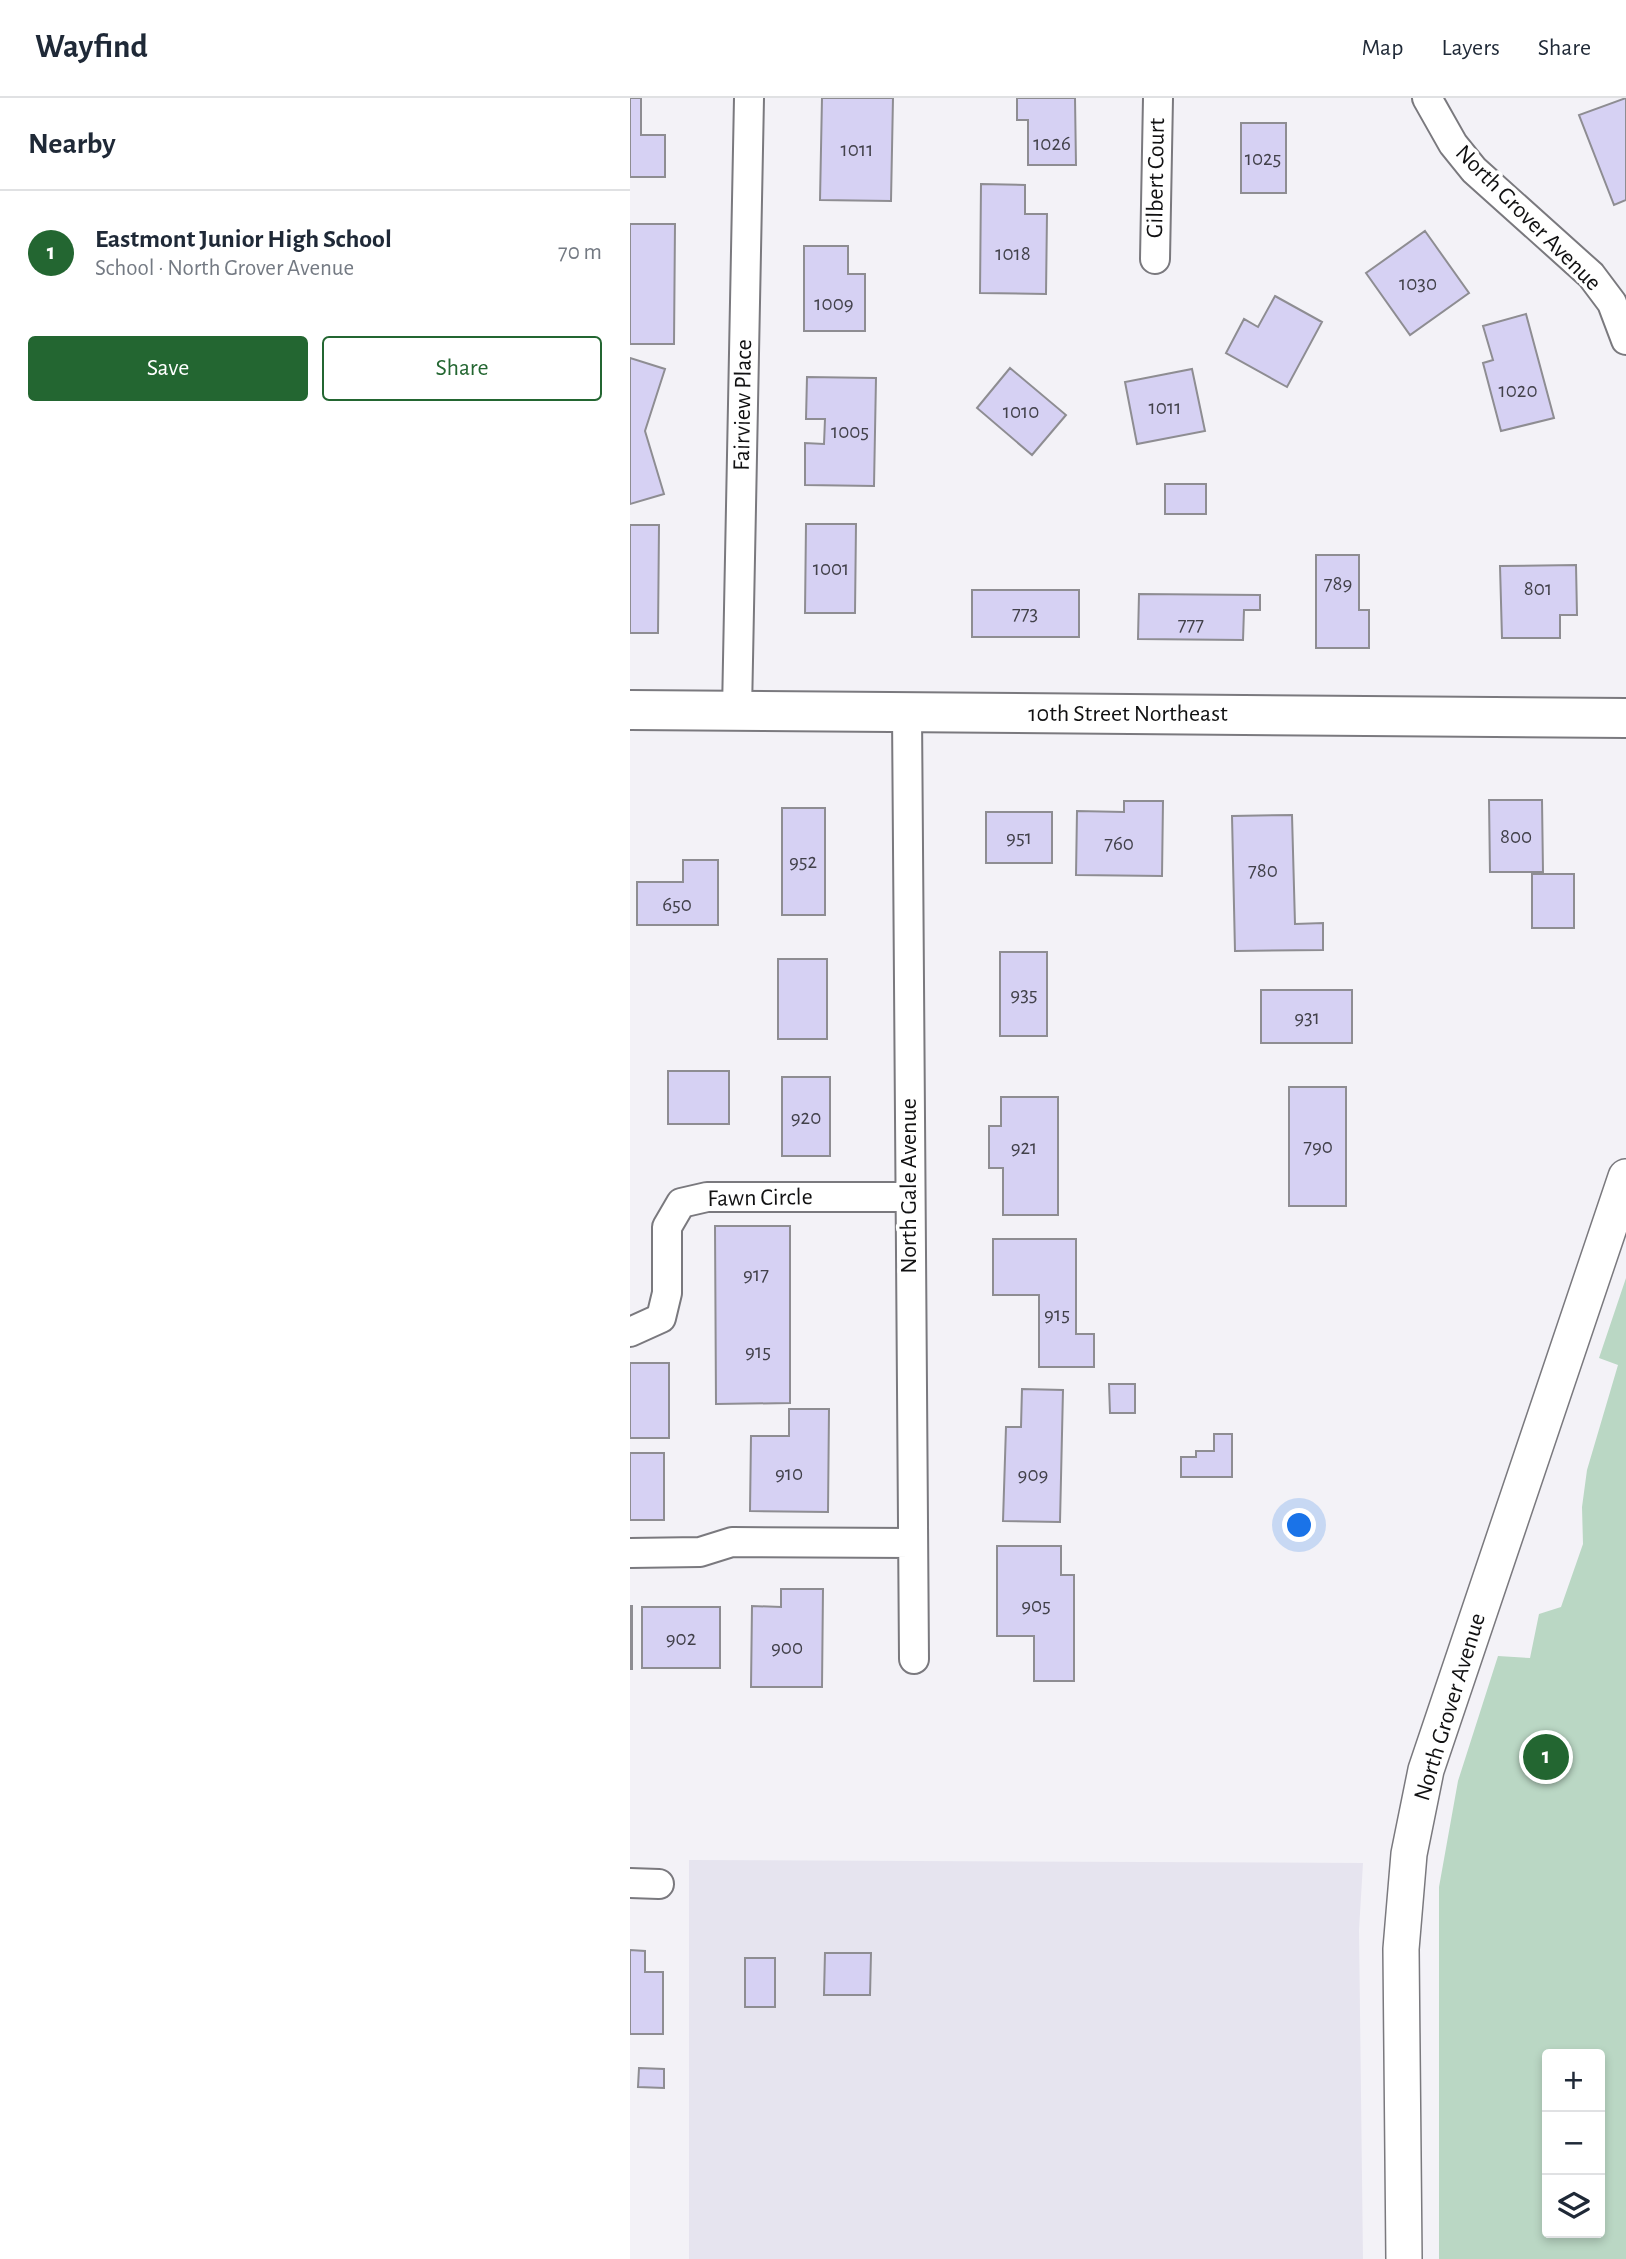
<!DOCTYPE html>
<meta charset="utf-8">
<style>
body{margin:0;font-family:"Alegreya Sans",sans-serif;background:#f6f6f7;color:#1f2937}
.controls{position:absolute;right:21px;bottom:21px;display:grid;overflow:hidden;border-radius:7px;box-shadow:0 4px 10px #0003}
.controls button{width:63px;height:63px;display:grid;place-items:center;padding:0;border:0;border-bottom:2px solid #e0e1e3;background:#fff;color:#1f2937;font:35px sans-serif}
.you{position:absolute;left:670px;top:1428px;width:24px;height:24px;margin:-18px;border:5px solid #fff;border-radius:50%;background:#1a73e8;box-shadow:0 0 0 10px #1a73e833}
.badge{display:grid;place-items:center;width:46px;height:46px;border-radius:50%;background:#236631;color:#fff;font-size:23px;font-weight:700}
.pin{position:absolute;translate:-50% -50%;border:4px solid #fff;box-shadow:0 2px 7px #0006}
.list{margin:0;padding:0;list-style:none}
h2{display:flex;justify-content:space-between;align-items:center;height:91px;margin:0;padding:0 28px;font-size:30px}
h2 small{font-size:23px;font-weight:400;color:#747a83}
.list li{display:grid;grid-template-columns:46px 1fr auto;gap:21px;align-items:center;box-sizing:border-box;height:126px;padding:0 28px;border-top:2px solid #e0e1e3}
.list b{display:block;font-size:26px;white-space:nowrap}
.list p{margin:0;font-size:23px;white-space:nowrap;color:#747a83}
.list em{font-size:23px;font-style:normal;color:#747a83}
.actions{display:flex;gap:14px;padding:21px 28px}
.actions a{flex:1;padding:16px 0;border:2px solid #236631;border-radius:7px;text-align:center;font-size:24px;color:#236631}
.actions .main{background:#236631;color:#fff}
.icon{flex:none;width:38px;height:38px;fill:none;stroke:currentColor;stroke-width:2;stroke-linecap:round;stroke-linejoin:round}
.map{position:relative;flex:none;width:996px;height:2161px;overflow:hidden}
header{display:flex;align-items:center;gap:42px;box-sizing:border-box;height:98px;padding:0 35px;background:#fff;border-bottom:2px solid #e0e1e3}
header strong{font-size:33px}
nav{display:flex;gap:38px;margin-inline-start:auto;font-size:24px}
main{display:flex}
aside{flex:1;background:#fff}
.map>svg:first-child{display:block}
.built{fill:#e6e4ef}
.green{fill:#bad7c4;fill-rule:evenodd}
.building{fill:#d6d1f3;stroke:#8e8d92;stroke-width:2}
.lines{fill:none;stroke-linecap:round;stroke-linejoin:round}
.minor-casing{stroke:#7a797e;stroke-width:32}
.tertiary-casing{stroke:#7a797e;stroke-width:38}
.secondary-casing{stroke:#7a797e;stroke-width:42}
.minor{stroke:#fff;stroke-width:28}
.tertiary{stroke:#fff;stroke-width:35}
.secondary{stroke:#fff;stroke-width:38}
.labels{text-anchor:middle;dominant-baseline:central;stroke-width:7;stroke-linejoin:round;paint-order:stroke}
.number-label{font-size:21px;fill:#42414a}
.street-label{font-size:24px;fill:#111112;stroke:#fff}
</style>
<header>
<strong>Wayfind</strong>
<nav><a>Map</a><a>Layers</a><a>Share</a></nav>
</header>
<main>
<aside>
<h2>Nearby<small></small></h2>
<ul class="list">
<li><span class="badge">1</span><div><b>Eastmont Junior High School</b><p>School · North Grover Avenue</p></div><em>70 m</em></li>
</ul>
<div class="actions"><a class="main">Save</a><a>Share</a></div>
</aside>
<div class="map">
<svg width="996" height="2161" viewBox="0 0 996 2161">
<rect width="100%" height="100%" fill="#f3f2f7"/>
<path class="built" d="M59,1762L733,1765L729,1832L733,2161H59Z"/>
<path class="green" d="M996,1180V2161H809V1789L828,1683L868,1558L900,1560L909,1516L931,1509L953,1446L952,1409L957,1372L988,1267L969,1260ZM917,1956H970V2135H917Z"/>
<path class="building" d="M0,0H11V37H35V79H0Z
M192,0H263L261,103L190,102Z
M387,0H445L446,67H398V22H387Z
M996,0V102L984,107L949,17Z
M611,25H656V95H611Z
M351,86L395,87V116H417L416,196L350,195Z
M0,126H45L44,246H0Z
M795,133L839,195L780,237L736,175Z
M174,148H218V176H235V233H174Z
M645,198L692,224L657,289L596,255L614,221L628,229Z
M896,216L924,320L871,333L853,265L863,262L853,228Z
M0,260L35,271L15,333L34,396L0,406Z
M380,270L436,317L402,357L347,310Z
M562,271L575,333L507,346L495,284Z
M177,279L246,280L244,388L175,387V345L194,346L195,321H176Z
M535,386H576V416H535Z
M176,426H226L225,515H175Z
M0,427H29L28,535H0Z
M686,457H729V512H739V550H686Z
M946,467L947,517H930V540H872L870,468Z
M342,492H449V539H342Z
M509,496L630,497V512H614L613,542L508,541Z
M859,702H912L913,774H860Z
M494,703H533L532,778L446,777L447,713L494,714Z
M152,710H195V817H152Z
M356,714H422V765H356Z
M662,717L665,826L693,825V852L605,853L602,718Z
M53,762H88V827H7V784H53Z
M902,776H944V830H902Z
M370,854H417V938H370Z
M148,861H197V941H148Z
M631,892H722V945H631Z
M38,973H99V1026H38Z
M152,979H200V1058H152Z
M659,989H716V1108H659Z
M371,999H428V1117H373V1070H359V1028H371Z
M85,1128H160V1305L86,1306Z
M363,1141H446V1236H464V1269H409V1197H363Z
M0,1265H39V1340H0Z
M479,1286H505V1315H480Z
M392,1291L433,1292L430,1424L373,1423L376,1329H391Z
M159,1311H199L198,1414L120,1413L121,1338H159Z
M584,1336H602V1379H551V1359H566V1353H584Z
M0,1355H34V1422H0Z
M367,1448H431V1477H444V1583H404V1538H367Z
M151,1491H193L192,1589H121L122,1508L151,1509Z
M0,1508H2V1571H0Z
M12,1509H90V1570H12Z
M0,1852L15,1853V1874H33V1936H0Z
M195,1855H241L240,1897H194Z
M115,1860H145V1909H115Z
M9,1970L34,1971V1990L8,1989Z"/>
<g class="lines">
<g class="minor-casing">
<path id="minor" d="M797,0L823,46L844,72L961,177L982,205L996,242
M525,161L528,0
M107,613L119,0
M277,614L284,1561
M0,1234L31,1220L37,1195V1129L51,1105L77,1099H278
M0,1455L70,1454L102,1444L282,1445
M0,1785L29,1786"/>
</g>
<g class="tertiary-casing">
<path id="tertiary" d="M774,2161L771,1851L779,1756L796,1672L996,1079"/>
</g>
<g class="secondary-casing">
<path id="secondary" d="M0,612L996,620"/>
</g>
<use href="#minor" class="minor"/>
<use href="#tertiary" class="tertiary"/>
<use href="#secondary" class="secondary"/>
</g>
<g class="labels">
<g class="number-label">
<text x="422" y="45">1026</text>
<text x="227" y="51">1011</text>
<text x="633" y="60">1025</text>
<text x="383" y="155">1018</text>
<text x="788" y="185">1030</text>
<text x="204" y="205">1009</text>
<text x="888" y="292">1020</text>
<text x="535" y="309">1011</text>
<text x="391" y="313">1010</text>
<text x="220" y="333">1005</text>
<text x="201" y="470">1001</text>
<text x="708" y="485">789</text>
<text x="908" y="490">801</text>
<text x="395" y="515">773</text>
<text x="561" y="526">777</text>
<text x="886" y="738">800</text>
<text x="389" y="739">951</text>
<text x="489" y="745">760</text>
<text x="173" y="763">952</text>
<text x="633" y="772">780</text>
<text x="47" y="806">650</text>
<text x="394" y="896">935</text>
<text x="677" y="919">931</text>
<text x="176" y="1019">920</text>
<text x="688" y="1048">790</text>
<text x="394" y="1049">921</text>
<text x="126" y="1176">917</text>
<text x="427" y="1216">915</text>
<text x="128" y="1253">915</text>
<text x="159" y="1375">910</text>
<text x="403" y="1376">909</text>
<text x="406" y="1507">905</text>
<text x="51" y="1540">902</text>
<text x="157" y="1549">900</text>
</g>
<g class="street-label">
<text transform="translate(526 80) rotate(-89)">Gilbert Court</text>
<text transform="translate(898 120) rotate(45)">North Grover Avenue</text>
<text transform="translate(113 307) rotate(-89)">Fairview Place</text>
<text x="498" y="616">10th Street Northeast</text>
<text transform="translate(279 1088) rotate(-90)">North Gale Avenue</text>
<text transform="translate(130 1100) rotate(-1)">Fawn Circle</text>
<text transform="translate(820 1609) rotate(-73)">North Grover Avenue</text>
</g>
</g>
</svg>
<div class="controls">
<button>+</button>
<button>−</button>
<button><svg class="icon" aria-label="layers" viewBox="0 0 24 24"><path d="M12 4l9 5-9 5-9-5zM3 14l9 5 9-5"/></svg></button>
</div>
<div class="you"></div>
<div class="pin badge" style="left:916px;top:1659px">1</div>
</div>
</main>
